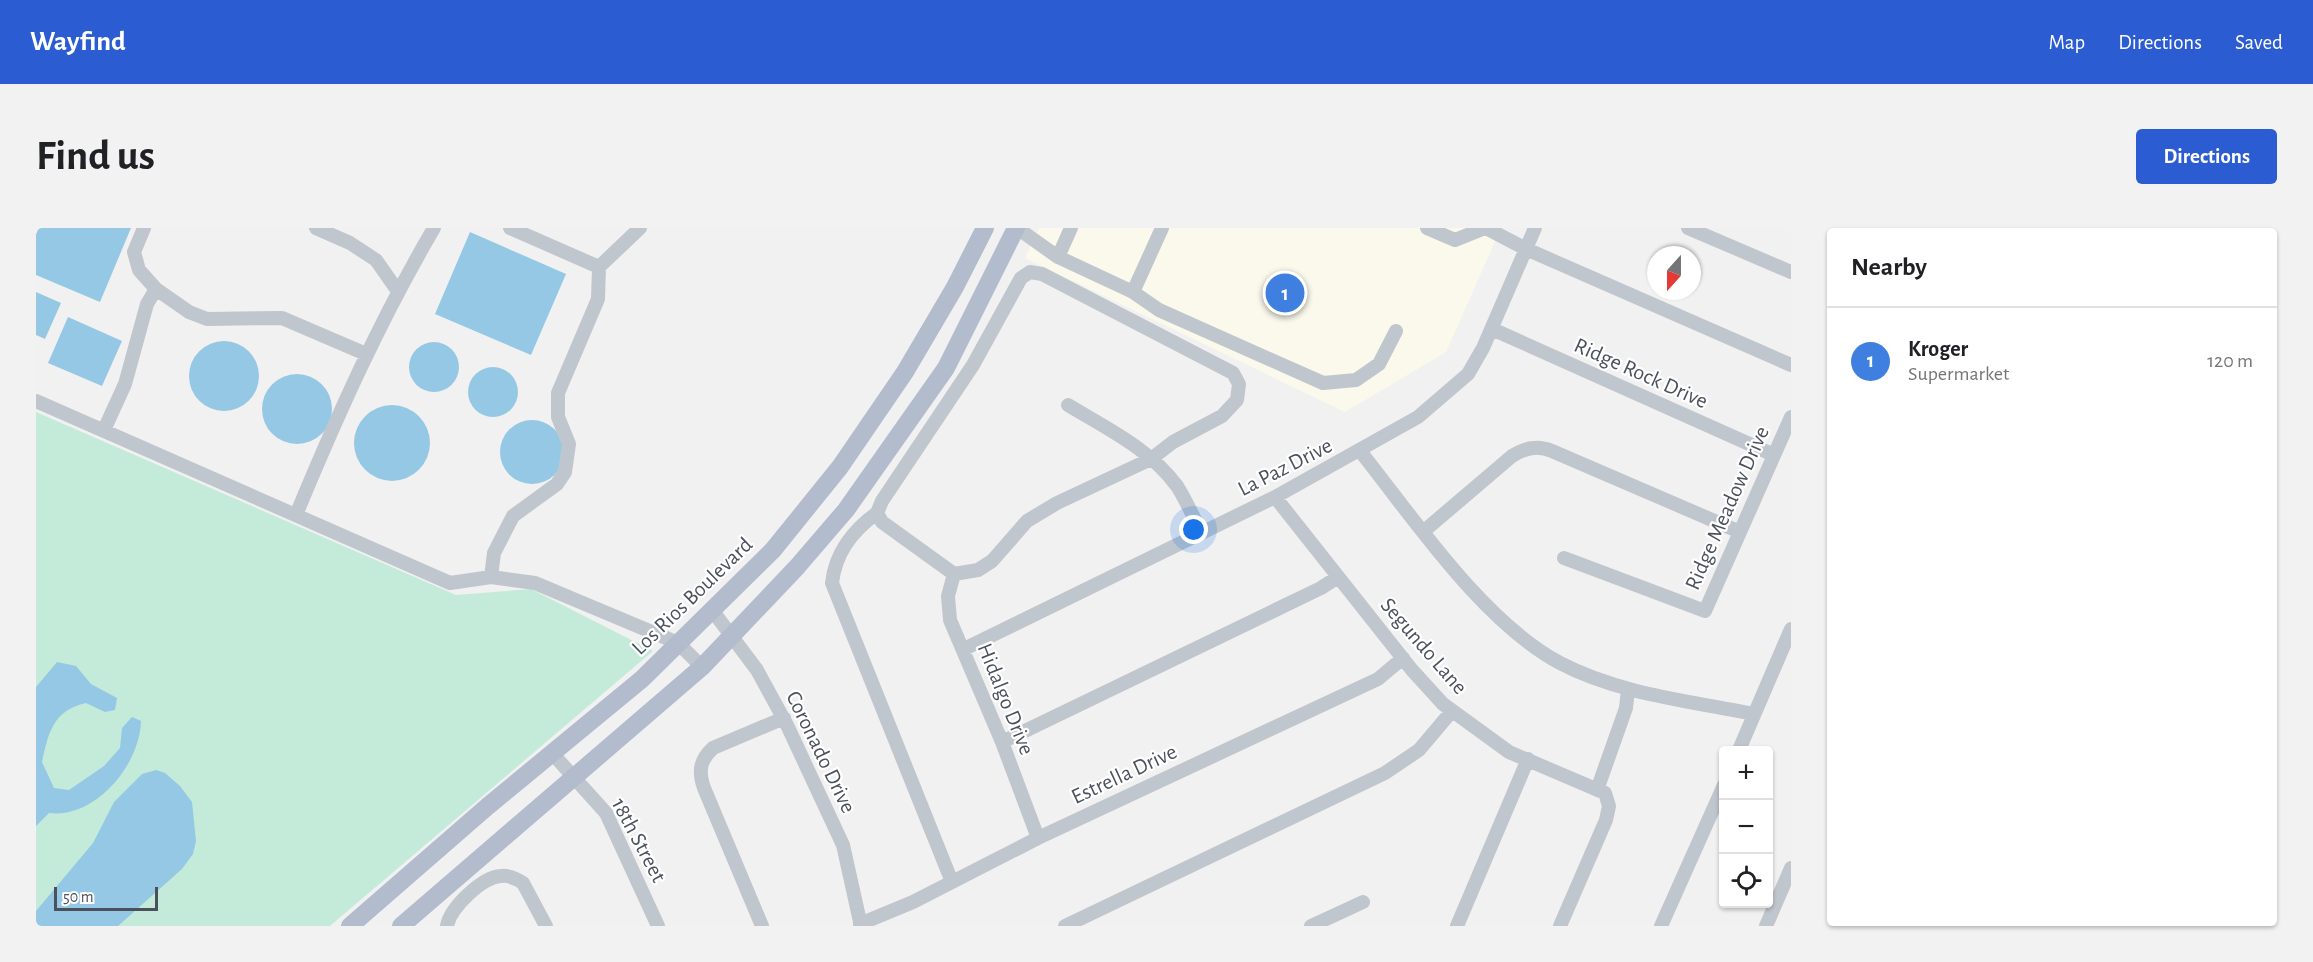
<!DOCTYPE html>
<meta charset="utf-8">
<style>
body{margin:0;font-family:"Alegreya Sans",sans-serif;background:#f2f2f2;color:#202124}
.controls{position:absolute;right:18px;bottom:18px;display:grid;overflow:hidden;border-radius:6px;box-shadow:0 2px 4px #0004}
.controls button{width:54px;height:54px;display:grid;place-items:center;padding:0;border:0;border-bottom:2px solid #e0e0e0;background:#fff;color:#202124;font:30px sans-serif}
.compass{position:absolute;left:1611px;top:18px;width:54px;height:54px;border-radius:50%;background:#fff;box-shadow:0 2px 4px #0004;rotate:201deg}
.scale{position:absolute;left:18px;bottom:15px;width:104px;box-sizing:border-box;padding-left:6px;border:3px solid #4a515c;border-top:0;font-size:16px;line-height:21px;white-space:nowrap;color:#4a515c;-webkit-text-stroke:4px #fff;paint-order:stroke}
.you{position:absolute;left:1158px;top:302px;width:21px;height:21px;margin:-15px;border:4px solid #fff;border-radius:50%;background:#1a73e8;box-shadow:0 0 0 9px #1a73e833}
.badge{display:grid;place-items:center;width:39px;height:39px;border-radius:50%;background:#2b5cd1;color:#fff;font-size:20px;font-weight:700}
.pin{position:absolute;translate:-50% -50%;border:3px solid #fff;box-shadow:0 2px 6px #0006}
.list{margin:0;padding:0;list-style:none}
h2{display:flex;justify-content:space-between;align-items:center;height:78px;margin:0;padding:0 24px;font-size:26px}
h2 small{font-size:20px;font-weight:400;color:#757577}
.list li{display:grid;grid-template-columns:39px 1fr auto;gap:18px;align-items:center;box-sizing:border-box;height:108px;padding:0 24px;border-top:2px solid #e0e0e0}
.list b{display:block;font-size:22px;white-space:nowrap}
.list p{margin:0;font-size:20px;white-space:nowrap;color:#757577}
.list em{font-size:20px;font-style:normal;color:#757577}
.icon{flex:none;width:33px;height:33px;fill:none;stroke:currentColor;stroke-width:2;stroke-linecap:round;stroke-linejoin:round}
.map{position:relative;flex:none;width:1755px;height:698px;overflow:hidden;border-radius:6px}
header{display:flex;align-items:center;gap:36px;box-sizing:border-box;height:84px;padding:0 30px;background:#2b5cd1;color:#fff}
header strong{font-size:28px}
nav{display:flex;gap:33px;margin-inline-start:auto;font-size:21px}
.intro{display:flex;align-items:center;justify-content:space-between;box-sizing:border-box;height:144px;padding:0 36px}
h1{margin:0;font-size:42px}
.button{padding:15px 27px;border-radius:6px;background:#2b5cd1;color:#fff;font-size:21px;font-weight:700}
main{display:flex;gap:36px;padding:0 36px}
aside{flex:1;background:#fff;border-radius:6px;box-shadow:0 2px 4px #0004}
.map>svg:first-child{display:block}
.commercial{fill:#fbf9ec}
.green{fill:#c4ebd9}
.water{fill:#95c8e4}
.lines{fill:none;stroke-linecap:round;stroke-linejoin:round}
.minor{stroke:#c0c6cd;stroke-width:14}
.major{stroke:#b3bccc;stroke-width:18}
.labels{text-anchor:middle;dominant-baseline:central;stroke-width:4.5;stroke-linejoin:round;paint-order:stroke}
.street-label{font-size:22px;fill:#4a515c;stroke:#fff}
</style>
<header>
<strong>Wayfind</strong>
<nav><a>Map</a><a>Directions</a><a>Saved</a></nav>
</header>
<div class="intro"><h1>Find us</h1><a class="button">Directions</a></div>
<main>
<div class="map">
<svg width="1755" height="698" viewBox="0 0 1755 698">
<rect width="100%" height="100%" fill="#f2f1f1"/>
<path class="commercial" d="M1003,0H1465L1410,124L1309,184L989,30Z"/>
<path class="green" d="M0,184L420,367L495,361L617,423L294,698H0Z"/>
<path class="water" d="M3,0H95L64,74L0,47V6Z
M434,4L530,46L495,127L399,86Z
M0,64L25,75L9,111L0,107Z
M32,89L86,113L66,158L12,135Z
M153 148a35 35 0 1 1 70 0a35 35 0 1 1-70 0Z
M373 139a25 25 0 1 1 50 0a25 25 0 1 1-50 0Z
M432 164a25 25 0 1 1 50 0a25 25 0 1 1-50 0Z
M226 181a35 35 0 1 1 70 0a35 35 0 1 1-70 0Z
M318 215a38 38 0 1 1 76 0a38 38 0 1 1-76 0Z
M464 224a32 32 0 1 1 64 0a32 32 0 1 1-64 0Z
M21,434L40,438L55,456L81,470L79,482L69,484L50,475C17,482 12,506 6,534L18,560L33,562L68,538L84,520L86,500L96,489L105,493C104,537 59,591 13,585L0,598V459Z
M120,542L129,545L144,558L156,574L160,613L157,626L146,641L82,698H0V683L57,615L78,574L106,546Z"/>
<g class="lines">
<path class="minor" d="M108,0L98,24L103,42L120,61L153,84L171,91L246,90L330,126
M280,0L314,15L340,32L361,62
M474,0L563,39L604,0
M981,0L1022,29L1097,64L1126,0
M1391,0L1419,12L1449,0
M1450,0L1490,21L1755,137
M1652,0L1755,44
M1022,29L1035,0
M994,44L1006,46L1197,145L1203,156L1201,172L1186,188L1137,214L1115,231L1021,275L991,293L956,333L942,342L918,346L846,294L841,285L846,273L937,137L985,50Z
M1097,64L1123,82L1287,155L1320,152L1343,136L1360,103
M1456,101L1738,227
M0,173L414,355L455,349L499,355L642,415L666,439
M1032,177C1070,200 1114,221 1141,258C1150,272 1157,289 1165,303
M68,202L89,156L111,76L120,61
M1324,223C1379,292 1447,394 1524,435C1583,466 1654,473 1718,486
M1239,269L1376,442L1407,476L1473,524L1569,565L1573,578L1570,592L1524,698
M841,285C817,302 799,326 796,355L916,654
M260,287C301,188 344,92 398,0
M1388,303L1476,228C1489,220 1501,217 1516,223L1704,304
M1528,330L1669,383L1755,189
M918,346L912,368L914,392L966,514L1002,610
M455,349L458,325L477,288L521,256L529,244L533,216L522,189V165L562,71L563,39
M676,382L721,442L751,497L807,617L825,698
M928,421L1239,269L1382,189L1432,146L1447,120L1499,0
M966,514L1285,360L1302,349
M1703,522L1755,401
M516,525L570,585L622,698
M1561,562L1590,480L1592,461
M824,696L877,674L1002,610L1342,451L1367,430
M411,698C414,680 446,649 465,648C472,647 481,651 487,655L510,698
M726,698L668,560C662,543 664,532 677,520L748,490
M1029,698L1349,545L1383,522L1416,483
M1275,698L1327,674
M1421,698L1492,531
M1625,698L1688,557
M1730,698L1755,640"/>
<path class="major" d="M314,698L452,578L606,451L737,322L804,239L869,144L919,59L949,0
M365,698L666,439L761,339L810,282L910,140L980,0"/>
</g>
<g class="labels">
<g class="street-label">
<text transform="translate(1605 145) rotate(24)">Ridge Rock Drive</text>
<text transform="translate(1249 239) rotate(-27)">La Paz Drive</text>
<text transform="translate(1691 280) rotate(-66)">Ridge Meadow Drive</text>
<text transform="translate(656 368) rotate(-44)">Los Rios Boulevard</text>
<text transform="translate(1388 418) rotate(49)">Segundo Lane</text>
<text transform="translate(970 471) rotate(68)">Hidalgo Drive</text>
<text transform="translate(785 524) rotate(64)">Coronado Drive</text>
<text transform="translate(1088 546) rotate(-25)">Estrella Drive</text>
<text transform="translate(603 612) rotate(62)">18th Street</text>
</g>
</g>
</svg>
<div class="controls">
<button>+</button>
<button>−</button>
<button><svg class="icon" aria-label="locate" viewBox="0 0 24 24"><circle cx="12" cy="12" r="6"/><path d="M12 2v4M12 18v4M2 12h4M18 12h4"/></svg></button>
</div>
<svg class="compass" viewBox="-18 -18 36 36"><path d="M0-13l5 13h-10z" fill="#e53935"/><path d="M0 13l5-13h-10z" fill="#757577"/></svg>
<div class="scale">50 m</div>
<div class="you"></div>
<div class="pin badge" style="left:1249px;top:65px;background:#3f7fe0">1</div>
</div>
<aside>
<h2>Nearby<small></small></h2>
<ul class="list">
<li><span class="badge" style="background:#3f7fe0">1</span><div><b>Kroger</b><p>Supermarket</p></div><em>120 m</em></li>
</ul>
</aside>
</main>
